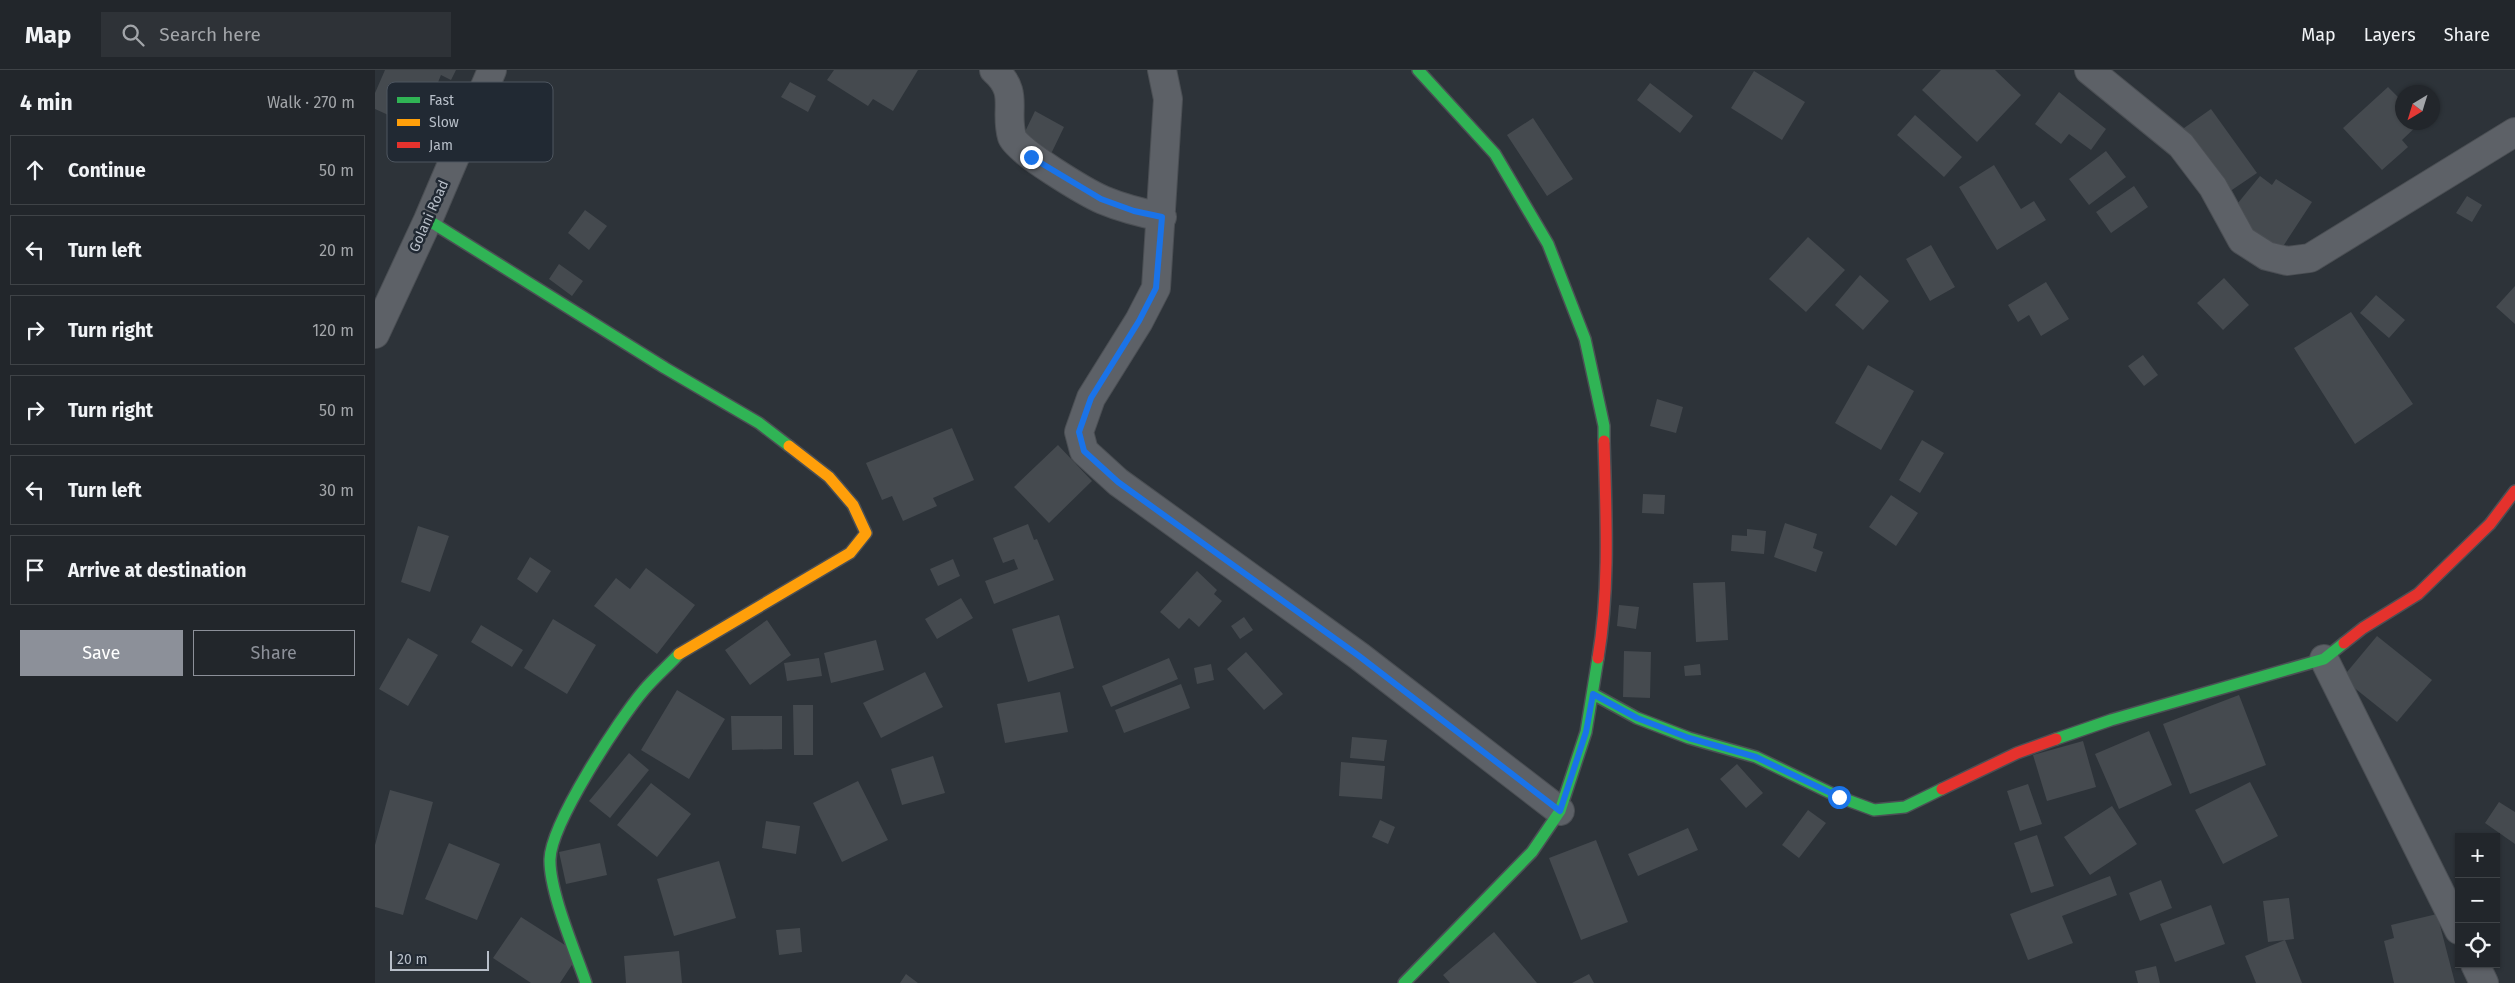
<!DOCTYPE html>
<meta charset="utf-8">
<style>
body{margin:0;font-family:"Fira Sans",sans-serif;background:#2e3237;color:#f1f3f6}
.controls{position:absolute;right:15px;bottom:15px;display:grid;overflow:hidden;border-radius:0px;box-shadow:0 1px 4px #0004}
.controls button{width:45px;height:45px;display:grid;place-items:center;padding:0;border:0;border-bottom:1px solid #3f4347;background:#22262b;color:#f1f3f6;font:25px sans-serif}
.compass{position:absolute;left:2020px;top:15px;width:45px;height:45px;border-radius:50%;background:#22262b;box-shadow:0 1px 4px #0004;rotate:218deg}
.scale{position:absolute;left:15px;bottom:12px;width:99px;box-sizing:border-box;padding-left:5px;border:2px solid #b8bfc9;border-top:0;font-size:14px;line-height:18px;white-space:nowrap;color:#b8bfc9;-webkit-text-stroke:4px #212933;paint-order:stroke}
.stop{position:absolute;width:15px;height:15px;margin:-11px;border:4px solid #1a73e8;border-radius:50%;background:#fff}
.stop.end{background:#1a73e8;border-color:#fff;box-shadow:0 1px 5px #0008}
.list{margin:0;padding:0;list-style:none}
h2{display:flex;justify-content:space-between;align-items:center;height:65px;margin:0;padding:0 20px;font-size:21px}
h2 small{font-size:16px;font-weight:400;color:#a2a5a9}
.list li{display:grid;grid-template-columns:32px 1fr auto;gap:15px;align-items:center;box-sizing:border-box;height:70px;margin:0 10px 10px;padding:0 10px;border:1px solid #3f4347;border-radius:0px}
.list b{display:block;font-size:19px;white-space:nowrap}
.list em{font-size:16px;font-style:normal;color:#a2a5a9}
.actions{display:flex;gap:10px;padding:15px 20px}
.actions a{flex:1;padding:11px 0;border:1px solid #8c9099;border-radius:0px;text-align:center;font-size:18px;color:#8c9099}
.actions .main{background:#8c9099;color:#fff}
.icon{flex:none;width:28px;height:28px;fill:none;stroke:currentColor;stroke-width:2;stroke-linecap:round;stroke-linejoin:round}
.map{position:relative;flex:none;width:2140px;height:913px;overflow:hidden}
header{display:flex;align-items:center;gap:30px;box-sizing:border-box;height:70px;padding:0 25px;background:#22262b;border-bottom:1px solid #3f4347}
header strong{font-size:24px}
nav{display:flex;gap:28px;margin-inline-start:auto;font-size:18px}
.search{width:350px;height:45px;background:#2e3237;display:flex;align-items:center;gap:12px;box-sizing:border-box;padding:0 18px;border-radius:0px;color:#a2a5a9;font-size:19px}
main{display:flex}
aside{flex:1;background:#22262b}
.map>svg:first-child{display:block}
.building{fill:#454a4f}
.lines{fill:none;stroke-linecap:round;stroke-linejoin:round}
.street-casing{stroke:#4b4f54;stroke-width:30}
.fast-casing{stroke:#4b4f54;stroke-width:14}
.slow-casing{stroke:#4b4f54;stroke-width:14}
.jam-casing{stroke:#4b4f54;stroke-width:14}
.street{stroke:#5d6167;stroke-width:28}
.fast{stroke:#30b455;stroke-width:11}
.slow{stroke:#ff9f0a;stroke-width:11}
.jam{stroke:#e5322d;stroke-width:11}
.route{stroke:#1a73e8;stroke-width:6}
.labels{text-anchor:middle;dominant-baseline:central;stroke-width:5;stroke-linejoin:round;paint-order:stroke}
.street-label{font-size:14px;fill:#b8bfc9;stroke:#212933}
.key{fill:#212933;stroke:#4e5660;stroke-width:1}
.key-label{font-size:14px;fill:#b8bfc9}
</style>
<header>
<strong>Map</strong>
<div class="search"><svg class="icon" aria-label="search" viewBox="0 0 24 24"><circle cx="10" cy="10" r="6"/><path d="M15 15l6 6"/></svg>Search here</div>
<nav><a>Map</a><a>Layers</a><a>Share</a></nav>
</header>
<main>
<aside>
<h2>4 min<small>Walk · 270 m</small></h2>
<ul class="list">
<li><svg class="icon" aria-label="ahead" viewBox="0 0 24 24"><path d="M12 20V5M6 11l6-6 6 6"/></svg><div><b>Continue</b></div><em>50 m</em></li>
<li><svg class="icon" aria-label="left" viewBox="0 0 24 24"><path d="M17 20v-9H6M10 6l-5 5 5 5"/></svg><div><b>Turn left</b></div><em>20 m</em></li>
<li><svg class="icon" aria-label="right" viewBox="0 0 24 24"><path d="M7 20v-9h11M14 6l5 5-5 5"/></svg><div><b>Turn right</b></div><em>120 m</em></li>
<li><svg class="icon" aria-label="right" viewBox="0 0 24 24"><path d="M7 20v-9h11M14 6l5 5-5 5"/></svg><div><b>Turn right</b></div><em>50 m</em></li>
<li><svg class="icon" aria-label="left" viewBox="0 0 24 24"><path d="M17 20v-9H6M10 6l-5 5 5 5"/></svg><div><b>Turn left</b></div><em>30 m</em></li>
<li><svg class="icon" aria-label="arrive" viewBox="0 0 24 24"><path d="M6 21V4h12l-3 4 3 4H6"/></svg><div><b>Arrive at destination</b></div></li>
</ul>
<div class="actions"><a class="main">Save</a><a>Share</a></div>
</aside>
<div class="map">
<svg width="2140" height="913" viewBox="0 0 2140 913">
<rect width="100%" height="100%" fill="#2d3339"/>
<path class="building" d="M10,0H81L76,10L66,5L57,27L66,31L60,43L48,38L40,57L0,39V23Z
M459,0H543L518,41L498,29L493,36L452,10Z
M1566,0H1620L1646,25L1602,72L1547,20Z
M1379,1L1430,32L1407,70L1356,38Z
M415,12L441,26L433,42L406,27Z
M1275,13L1318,46L1305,63L1262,30Z
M2013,17L2028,32V52H2046L2027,70L2033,77L2007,100L1968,58Z
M1684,22L1731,59L1716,80L1694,64L1686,74L1660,54Z
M1836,39L1882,103L1848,126L1802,63Z
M660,41L689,57L675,86L646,70Z
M1540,45L1587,87L1569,107L1522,65Z
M1158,48L1198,109L1172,126L1132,65Z
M1731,81L1751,107L1714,135L1694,109Z
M1619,95L1646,139L1659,131L1671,150L1622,180L1584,117Z
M1885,106L1897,115L1901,109L1937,132L1907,178L1898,179L1854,144Z
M1759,116L1773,137L1736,163L1721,142Z
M2092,126L2107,135L2097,152L2081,143Z
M210,140L232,156L214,180L193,163Z
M1433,167L1470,200L1431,242L1394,209Z
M1556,175L1580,217L1555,231L1531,189Z
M184,194L208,211L197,226L174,209Z
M1485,205L1514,231L1488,260L1460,235Z
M1849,208L1874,235L1848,260L1822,233Z
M1671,212L1694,249L1666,266L1654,245L1643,252L1633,235Z
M2140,216V254L2121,237Z
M2001,225L2030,250L2014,268L1985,243Z
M1976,242L2038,334L1980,374L1919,278Z
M1768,285L1783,305L1769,316L1753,296Z
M1493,295L1539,321L1506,380L1460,353Z
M1282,329L1308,337L1301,363L1275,356Z
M577,358L599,410L558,428L562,436L528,451L517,426L507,430L491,393Z
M1547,370L1569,383L1545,423L1524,410Z
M683,375L717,411L674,453L639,417Z
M1268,424L1290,425L1289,444L1267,443Z
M1516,425L1543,443L1521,476L1494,457Z
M1410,453L1442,464L1438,478L1448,482L1441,502L1399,487Z
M653,454L659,470L662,469L679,510L619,534L610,511L643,499L639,489L628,493L618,468Z
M43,456L74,466L55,522L26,512Z
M1372,459L1391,461L1389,484L1356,481L1357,465L1372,466Z
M155,487L176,501L162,523L142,509Z
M578,489L585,506L563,516L555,499Z
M271,498L320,535L282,584L219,536L241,508L255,519Z
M822,501L842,520L839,524L847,531L824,557L814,548L804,559L785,542Z
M1350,512L1353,570L1321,572L1318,513Z
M586,528L598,548L562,569L550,549Z
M1244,535L1264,537L1261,559L1242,556Z
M684,545L699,598L653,612L637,559Z
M869,547L878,560L865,569L856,556Z
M178,549L221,575L192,624L149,598Z
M392,550L416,585L375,615L350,580Z
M106,555L148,580L137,597L96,572Z
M2002,566L2057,610L2022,652L1967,608Z
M33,568L63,585L33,636L4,619Z
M501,570L509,600L456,613L449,583Z
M1249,581L1276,582L1275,628L1248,627Z
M871,582L908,624L889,640L852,599Z
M444,588L447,606L412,611L409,593Z
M794,588L803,609L736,637L727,616Z
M836,594L839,610L822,614L819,598Z
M1325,594L1326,605L1310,606L1309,596Z
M550,602L568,637L506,668L488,633Z
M806,614L815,638L749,663L740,640Z
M302,620L350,649L314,709L266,680Z
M685,622L693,662L630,673L622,634Z
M1864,625L1891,695L1815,724L1788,654Z
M418,635H438V685H419Z
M356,646H407V679L357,680Z
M1774,661L1797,715L1744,739L1720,684Z
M977,667L1012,670L1009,691L975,688Z
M1708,671L1721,717L1672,731L1658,685Z
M254,683L274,700L235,748L214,731Z
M558,686L570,723L527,735L516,699Z
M966,692L1010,696L1007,729L964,726Z
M1362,694L1388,723L1371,738L1345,709Z
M483,711L513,770L467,792L438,733Z
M1875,712L1903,766L1848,794L1820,740Z
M276,713L316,744L282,787L242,755Z
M1653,714L1667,754L1645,761L1632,721Z
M15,720L58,732L28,845L0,837V775Z
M2124,732L2140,742V774L2110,753Z
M1737,736L1762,774L1715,805L1689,767Z
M1433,740L1451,753L1424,788L1407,775Z
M1005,750L1020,757L1013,774L997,767Z
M391,751L425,756L421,784L387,778Z
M1313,758L1323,780L1263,806L1253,784Z
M1662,765L1679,816L1656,823L1639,773Z
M1221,770L1253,852L1206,870L1174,788Z
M74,773L125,794L102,850L50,829Z
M225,773L232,805L191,814L184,782Z
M344,791L361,848L299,866L282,809Z
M1735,806L1742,825L1687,846L1698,873L1653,890L1635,844Z
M1786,810L1797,838L1765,851L1754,823Z
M1914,828L1919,869L1893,872L1888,831Z
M1836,835L1850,874L1800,892L1785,854Z
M2062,844L2080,913H2019L2009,871L2019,868L2016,855Z
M146,847L204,884L185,913H156L118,888Z
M425,858L427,882L404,885L401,860Z
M1119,862L1162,913H1075L1068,905Z
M1910,870L1927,913H1881L1870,886Z
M304,881L307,913H251L249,886Z
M1781,896L1785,913H1763L1760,901Z
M531,904L543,913H525Z
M1214,904L1219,913H1197Z"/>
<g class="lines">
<g class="street-casing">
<path id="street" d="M619,0C645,23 629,39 637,67C641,81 712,123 728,130C747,138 767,143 787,147
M787,0L793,29L781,218L764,251L716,328L704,362L709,381L743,412L984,586L1185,741
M1714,0L1806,75L1838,117L1867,170L1892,186L1912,191L1935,188L2140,62
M0,264L53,150L117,0
M1949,589L2084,860
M2100,894L2109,913"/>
</g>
<g class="fast-casing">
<path id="fast" d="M1043,0L1120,84L1173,174L1210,269L1229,356V371
M53,150L290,298L384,353L414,376
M1218,624L1262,648L1314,668L1381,687L1464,727L1499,740L1530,737L1567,719
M1681,669L1736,650L1949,589L1969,573
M211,913C200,881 174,821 175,789C176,753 245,648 269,620C280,607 293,596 304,584
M1029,913L1157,782L1185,741L1211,662L1223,588"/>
</g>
<g class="slow-casing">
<path id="slow" d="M304,584L475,483L491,463L478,435L454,407L414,376"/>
</g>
<g class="jam-casing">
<path id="jam" d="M1969,573L1988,558L2043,524L2115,454L2140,421
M1223,588C1235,517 1231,444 1229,371
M1567,719L1642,683L1681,669"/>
</g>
<use href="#street" class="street"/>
<use href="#fast" class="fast"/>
<use href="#slow" class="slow"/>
<use href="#jam" class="jam"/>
</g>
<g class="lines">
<path class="route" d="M656,87L726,129L759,141L787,147L781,218L764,251L716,328L704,362L709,381L743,412L984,586L1185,741L1211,662L1218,624L1262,648L1314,668L1381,687L1464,727"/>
</g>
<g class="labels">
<g class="street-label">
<text transform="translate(54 146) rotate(-66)">Golani Road</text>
</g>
</g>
<rect x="12" y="12" width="166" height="80" rx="8" class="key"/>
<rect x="22" y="27" width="23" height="6" fill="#30b455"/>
<rect x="22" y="49" width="23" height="7" fill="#ff9f0a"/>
<rect x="22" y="72" width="23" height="6" fill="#e5322d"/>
<g class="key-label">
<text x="54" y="35">Fast</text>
<text x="54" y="57">Slow</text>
<text x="54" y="80">Jam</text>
</g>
</svg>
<div class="controls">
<button>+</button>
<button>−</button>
<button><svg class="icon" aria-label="locate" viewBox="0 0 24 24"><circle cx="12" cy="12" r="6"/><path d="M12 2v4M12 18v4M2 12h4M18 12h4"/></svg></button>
</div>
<svg class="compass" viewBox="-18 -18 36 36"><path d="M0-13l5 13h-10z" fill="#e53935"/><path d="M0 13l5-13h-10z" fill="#a2a5a9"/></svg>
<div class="scale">20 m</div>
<div class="stop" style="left:1464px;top:727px"></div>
<div class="stop end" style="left:656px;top:87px"></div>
</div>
</main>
